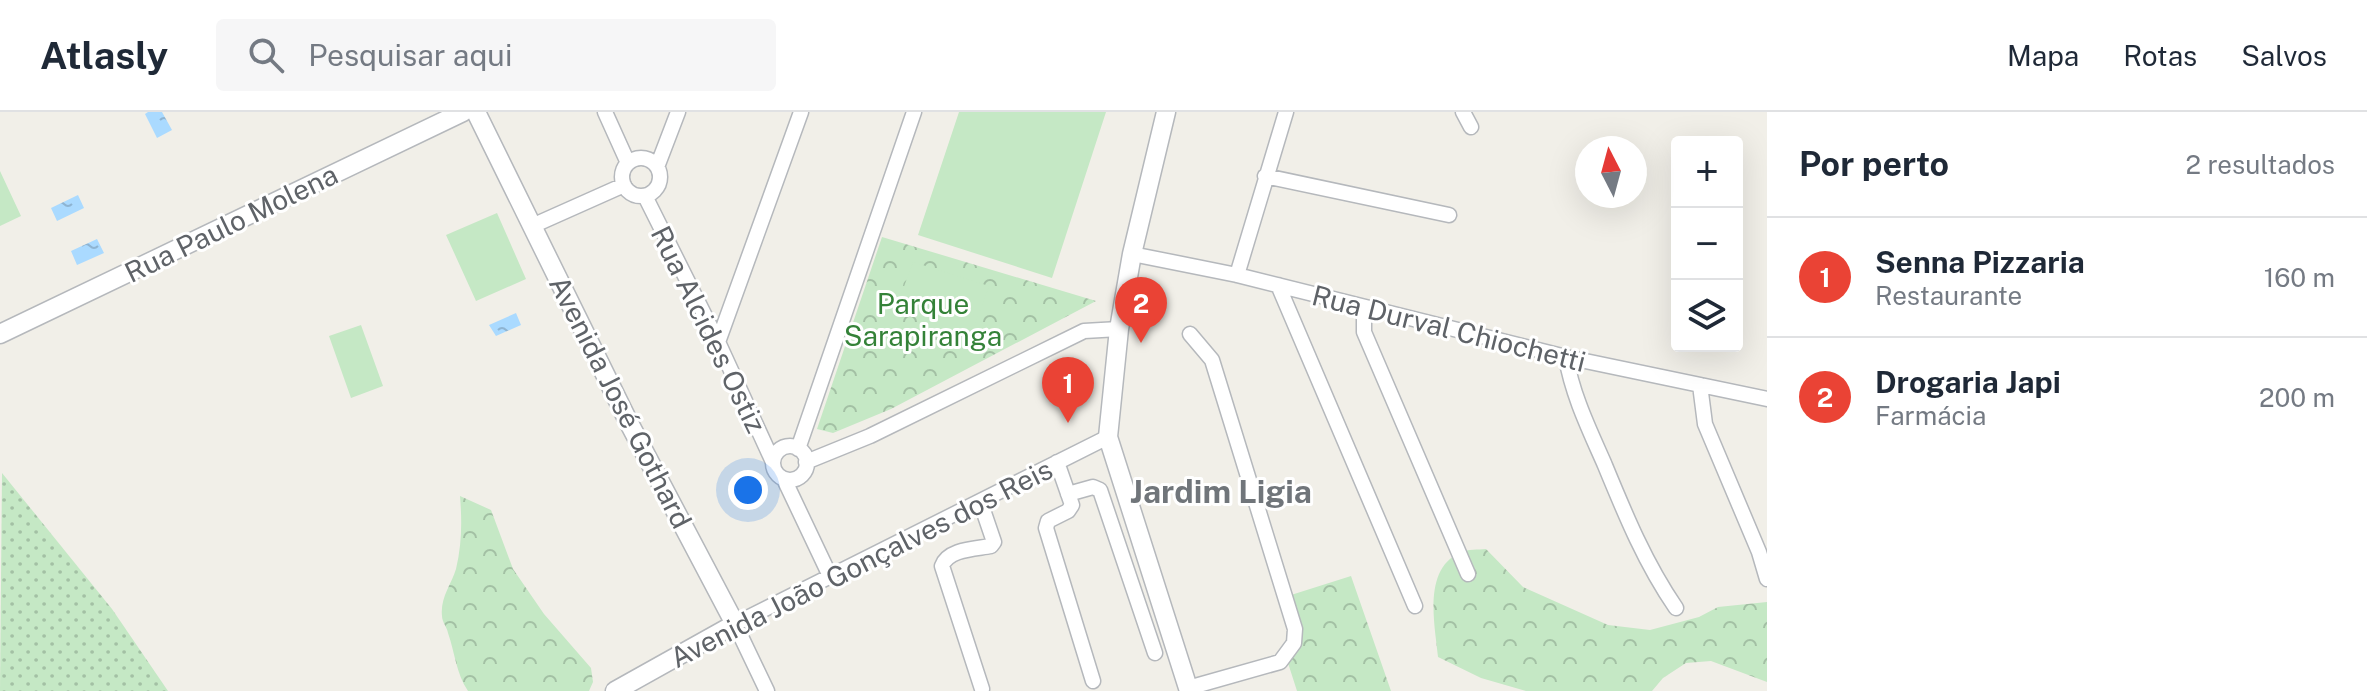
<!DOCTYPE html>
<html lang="pt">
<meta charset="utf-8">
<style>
body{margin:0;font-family:"Public Sans",sans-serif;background:#f6f6f7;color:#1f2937}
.controls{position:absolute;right:24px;top:24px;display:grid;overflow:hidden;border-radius:8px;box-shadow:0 8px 32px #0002}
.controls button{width:72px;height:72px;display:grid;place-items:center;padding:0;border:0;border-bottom:2px solid #e0e1e3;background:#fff;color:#1f2937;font:40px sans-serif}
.compass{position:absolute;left:1575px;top:24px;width:72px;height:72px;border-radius:50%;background:#fff;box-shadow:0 8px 32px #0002;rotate:354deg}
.you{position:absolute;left:748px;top:378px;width:28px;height:28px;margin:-20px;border:6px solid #fff;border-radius:50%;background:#1a73e8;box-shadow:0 0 0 12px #1a73e833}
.badge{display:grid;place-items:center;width:52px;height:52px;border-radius:50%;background:#ea4335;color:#fff;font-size:26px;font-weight:700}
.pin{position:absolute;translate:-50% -66px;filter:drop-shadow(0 2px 4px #0008)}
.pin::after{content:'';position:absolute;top:42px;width:28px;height:24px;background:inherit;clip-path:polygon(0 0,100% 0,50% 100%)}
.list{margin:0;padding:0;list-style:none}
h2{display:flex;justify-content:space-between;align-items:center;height:104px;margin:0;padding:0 32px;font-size:34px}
h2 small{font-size:26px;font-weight:400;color:#747a83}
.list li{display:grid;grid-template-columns:52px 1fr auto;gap:24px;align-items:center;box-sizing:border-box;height:120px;padding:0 32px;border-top:2px solid #e0e1e3}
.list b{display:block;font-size:30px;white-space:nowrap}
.list p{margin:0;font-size:26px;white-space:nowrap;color:#747a83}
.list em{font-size:26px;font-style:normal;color:#747a83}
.icon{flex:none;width:44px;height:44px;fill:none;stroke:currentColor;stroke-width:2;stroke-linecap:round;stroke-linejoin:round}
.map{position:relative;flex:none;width:1767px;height:579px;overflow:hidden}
header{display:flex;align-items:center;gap:48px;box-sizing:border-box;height:112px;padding:0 40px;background:#fff;border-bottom:2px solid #e0e1e3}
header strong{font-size:38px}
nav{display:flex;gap:44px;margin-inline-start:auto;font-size:28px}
.search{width:560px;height:72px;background:#f6f6f7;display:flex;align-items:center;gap:20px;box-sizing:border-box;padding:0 28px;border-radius:8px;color:#747a83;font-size:30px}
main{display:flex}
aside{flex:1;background:#fff}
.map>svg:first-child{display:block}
.forest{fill:url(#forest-crowns)}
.garden{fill:url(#garden-dots)}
.pitch{fill:#c5e8c5}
.water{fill:url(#water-ripples)}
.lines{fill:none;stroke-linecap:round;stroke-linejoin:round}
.minor-casing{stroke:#b5b8bc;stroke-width:17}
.tertiary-casing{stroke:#b5b8bc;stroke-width:21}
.minor{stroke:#fff;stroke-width:14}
.tertiary{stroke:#fff;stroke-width:18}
.labels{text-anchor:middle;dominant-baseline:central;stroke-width:6;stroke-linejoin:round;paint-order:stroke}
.street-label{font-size:28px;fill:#5f6368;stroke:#fff}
.park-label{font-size:28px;fill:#348238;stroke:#fff}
.quarter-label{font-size:32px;font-weight:bold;fill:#70757a;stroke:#fff}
</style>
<header>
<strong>Atlasly</strong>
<div class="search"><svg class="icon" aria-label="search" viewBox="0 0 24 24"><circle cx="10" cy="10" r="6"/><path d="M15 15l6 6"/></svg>Pesquisar aqui</div>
<nav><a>Mapa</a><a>Rotas</a><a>Salvos</a></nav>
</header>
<main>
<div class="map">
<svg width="1767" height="579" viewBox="0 0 1767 579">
<defs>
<pattern id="forest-crowns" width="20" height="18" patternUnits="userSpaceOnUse" patternTransform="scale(2)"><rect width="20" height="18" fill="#c5e8c5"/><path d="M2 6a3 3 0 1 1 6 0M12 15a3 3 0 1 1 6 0" fill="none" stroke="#a3c0a4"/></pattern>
<pattern id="garden-dots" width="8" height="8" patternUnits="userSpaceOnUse" patternTransform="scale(2)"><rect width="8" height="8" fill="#c5e8c5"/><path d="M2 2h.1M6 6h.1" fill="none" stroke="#a3c0a4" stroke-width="1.8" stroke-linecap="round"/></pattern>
<pattern id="water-ripples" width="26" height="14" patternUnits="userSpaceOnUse" patternTransform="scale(2)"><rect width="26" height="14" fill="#aadaff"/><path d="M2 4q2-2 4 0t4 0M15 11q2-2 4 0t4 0" fill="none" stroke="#8eb4d2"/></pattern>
</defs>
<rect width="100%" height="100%" fill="#f1efe8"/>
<path class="forest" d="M882,125L1096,189L891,297L833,321L817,317Z
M460,384L491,398L513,457L544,502L591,556L593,570L589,579H468C456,561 455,541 448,521C447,515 442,510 442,504C440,486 451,473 456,457C462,432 462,409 460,384Z
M1486,437L1523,475L1608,513L1650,518L1699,505L1718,495L1767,490V570L1711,549L1686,551L1663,566L1652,579H1526L1481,566L1438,545C1435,513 1422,457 1461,440C1468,437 1478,438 1486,437Z
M1351,464L1391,579H1297L1288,551C1309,529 1301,509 1291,483Z"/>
<path class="garden" d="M2,361L112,497L168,579H0Z"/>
<path class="pitch" d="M959,0H1106L1052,166L918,123Z
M0,59L21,104L0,114Z
M497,101L526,167L476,189L446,123Z
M913,150L989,174L971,223L895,199Z
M361,213L383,274L351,286L329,224Z"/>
<path class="water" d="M148,0H162L172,18L157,26L145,2Z
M78,83L84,96L57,109L51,96Z
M97,127L104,141L77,153L71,139Z
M516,201L521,213L496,224L489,213Z"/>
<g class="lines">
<g class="minor-casing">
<path id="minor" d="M605,0L628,51
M1463,0L1471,15
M622 65a19 19 0 1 1 38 0a19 19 0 1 1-38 0Z
M657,55L678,0
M1265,64L1449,103
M645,84L718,230L773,350
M532,114L624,73
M1132,142L1237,163L1566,245L1767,287
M1237,163L1286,0
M1278,173L1415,494
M1364,197V220L1468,462
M718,230L801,0
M1566,245C1572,282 1589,317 1604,351C1625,402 1645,451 1676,496
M1700,273L1705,312L1759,440L1767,467
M773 351a17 17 0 1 1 34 0a17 17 0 1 1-34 0Z
M798,337L914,0
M806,350L870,324L1084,219L1119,217
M1057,350L1072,393L1068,399L1048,409L1046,416L1093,569
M784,367L830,464
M1068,382L1093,375L1100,378L1155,541
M980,389L994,430L991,434C975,437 948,437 942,454L982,577
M1188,576L1280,550L1294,531L1295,517L1212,248L1190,222
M767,579L735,512L1108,325"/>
</g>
<g class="tertiary-casing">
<path id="tertiary" d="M476,0L629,311L735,512L615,579
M1166,0L1132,142L1119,217L1108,325L1189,579
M0,222L463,0"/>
</g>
<use href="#minor" class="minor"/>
<use href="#tertiary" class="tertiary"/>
</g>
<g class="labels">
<g class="street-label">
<text transform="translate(231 111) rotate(-26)">Rua Paulo Molena</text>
<text transform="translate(1449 216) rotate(14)">Rua Durval Chiochetti</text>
<text transform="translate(709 217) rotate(64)">Rua Alcides Ostiz</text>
<text transform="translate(621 290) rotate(63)">Avenida José Gothard</text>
<text transform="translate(861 451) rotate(-27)">Avenida João Gonçalves dos Reis</text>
</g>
<g class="park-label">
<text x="923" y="191">Parque<tspan x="923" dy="32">Sarapiranga</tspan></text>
</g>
<g class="quarter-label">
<text x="1221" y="379">Jardim Ligia</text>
</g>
</g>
</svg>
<div class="controls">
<button>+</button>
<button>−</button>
<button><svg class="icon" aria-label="layers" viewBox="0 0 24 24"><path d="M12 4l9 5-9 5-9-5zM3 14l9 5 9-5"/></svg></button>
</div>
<svg class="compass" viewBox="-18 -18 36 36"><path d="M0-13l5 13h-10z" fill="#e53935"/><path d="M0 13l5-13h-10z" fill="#747a83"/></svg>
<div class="you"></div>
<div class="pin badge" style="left:1068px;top:311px">1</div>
<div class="pin badge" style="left:1141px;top:231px">2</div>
</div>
<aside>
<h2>Por perto<small>2 resultados</small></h2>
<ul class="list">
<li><span class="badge">1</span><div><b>Senna Pizzaria</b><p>Restaurante</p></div><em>160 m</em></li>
<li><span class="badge">2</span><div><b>Drogaria Japi</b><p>Farmácia</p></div><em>200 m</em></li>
</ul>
</aside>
</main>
